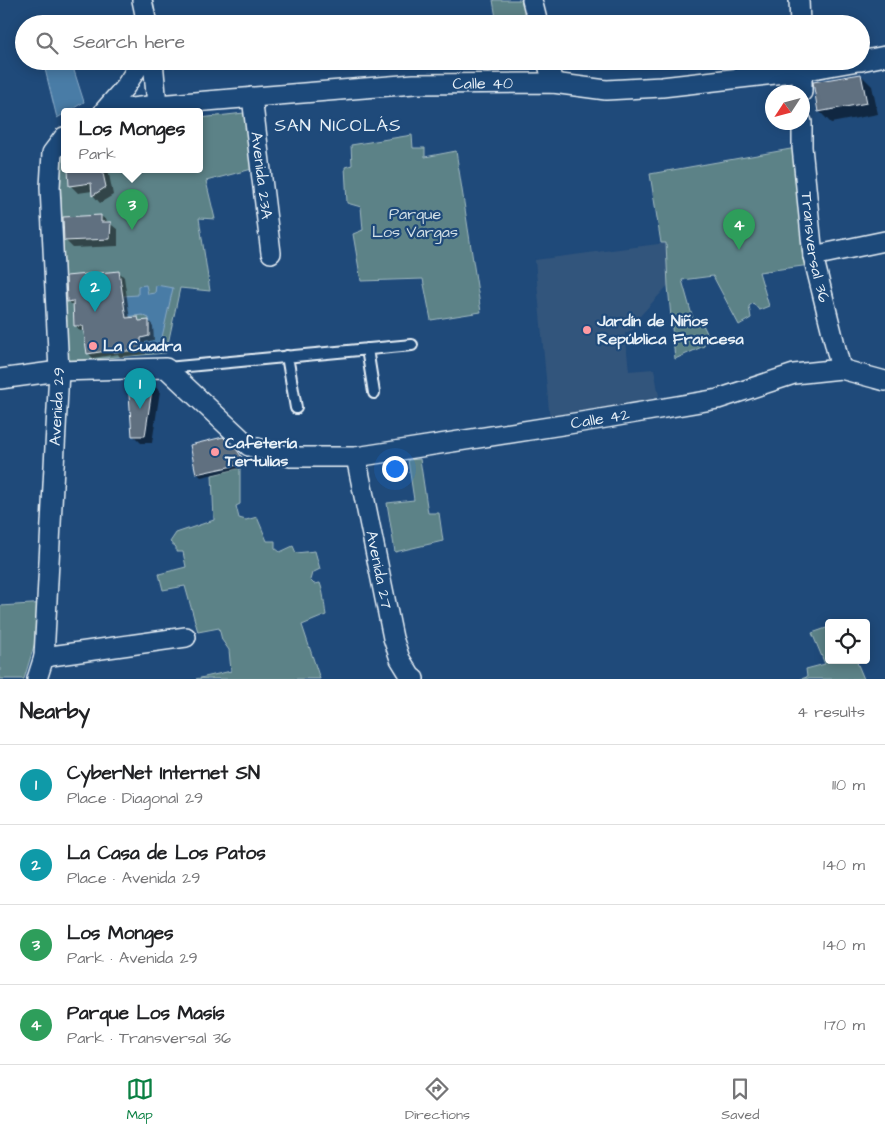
<!DOCTYPE html>
<meta charset="utf-8">
<style>
body{margin:0;font-family:"Architects Daughter",sans-serif;background:#f2f2f2;color:#202124}
.controls{position:absolute;right:15px;bottom:15px;display:grid;overflow:hidden;border-radius:5px;box-shadow:0 2px 12px #0003}
.controls button{width:45px;height:45px;display:grid;place-items:center;padding:0;border:0;border-bottom:1px solid #e0e0e0;background:#fff;color:#202124;font:25px sans-serif}
.compass{position:absolute;left:765px;top:85px;width:45px;height:45px;border-radius:50%;background:#fff;box-shadow:0 2px 12px #0003;rotate:234deg}
.you{position:absolute;left:394px;top:468px;width:18px;height:18px;margin:-12px;border:4px solid #fff;border-radius:50%;background:#1a73e8;box-shadow:0 0 0 8px #1a73e833}
.badge{display:grid;place-items:center;width:32px;height:32px;border-radius:50%;background:#0b8043;color:#fff;font-size:16px;font-weight:700}
.pin{position:absolute;translate:-50% -41px;filter:drop-shadow(0 1px 2px #0008)}
.pin::after{content:'';position:absolute;top:26px;width:18px;height:15px;background:inherit;clip-path:polygon(0 0,100% 0,50% 100%)}
.popup{position:absolute;left:61px;top:108px;width:142px;height:65px;box-sizing:border-box;display:grid;place-content:center;border-radius:5px;background:#fff;filter:drop-shadow(0 1px 4px #0005);font-size:16px;white-space:nowrap;color:#757577}
.popup b{font-size:19px;color:#202124}
.popup::after{content:'';position:absolute;left:50%;top:100%;margin-left:-10px;border:10px solid transparent;border-top-color:#fff}
.list{margin:0;padding:0;list-style:none}
h2{display:flex;justify-content:space-between;align-items:center;height:65px;margin:0;padding:0 20px;font-size:21px}
h2 small{font-size:16px;font-weight:400;color:#757577}
.list li{display:grid;grid-template-columns:32px 1fr auto;gap:15px;align-items:center;box-sizing:border-box;height:80px;padding:0 20px;border-top:1px solid #e0e0e0}
.list b{display:block;font-size:19px;white-space:nowrap}
.list p{margin:0;font-size:16px;white-space:nowrap;color:#757577}
.list em{font-size:16px;font-style:normal;color:#757577}
.icon{flex:none;width:28px;height:28px;fill:none;stroke:currentColor;stroke-width:2;stroke-linecap:round;stroke-linejoin:round}
.map{position:relative;flex:none;width:885px;height:679px;overflow:hidden}
.search{position:absolute;background:#fff;box-shadow:0 2px 12px #0003;left:15px;right:15px;top:15px;height:55px;display:flex;align-items:center;gap:12px;box-sizing:border-box;padding:0 18px;border-radius:28px;color:#757577;font-size:19px}
.sheet{height:385px;background:#fff}
nav{display:flex;justify-content:space-around;align-items:center;box-sizing:border-box;height:70px;border-top:1px solid #e0e0e0;background:#fff;font-size:14px;color:#757577}
nav a{display:grid;justify-items:center;gap:2px}
nav .on{color:#0b8043}
.map>svg:first-child{display:block}
.built{fill:#33557c}
.green{fill:#5b8287;stroke:#a2bac0}
.water{fill:#497ba6;stroke:#89aac7}
.shadow{fill:#0007}
.building{fill:#616f80;stroke:#e8f1f8}
.lines{fill:none;stroke-linecap:round;stroke-linejoin:round}
.service-casing{stroke:#e8f1f8;stroke-width:14}
.minor-casing{stroke:#e8f1f8;stroke-width:22}
.service{stroke:#1f4a7a;stroke-width:10}
.minor{stroke:#1f4a7a;stroke-width:19}
.poi-dot{fill:#ff9aa2;stroke:#1f4a7a;stroke-width:2}
.labels{text-anchor:middle;dominant-baseline:central;stroke-width:4.5;stroke-linejoin:round;paint-order:stroke}
.street-label{font-size:16px;fill:#e8f1f8;stroke:#1f4a7a}
.park-label{font-size:16px;fill:#d3e0e7;stroke:#1f4a7a}
.poi-label{font-size:16px;font-weight:bold;fill:#e8f1f8;stroke:#1f4a7a;text-anchor:start}
.neighbourhood-label{font-size:18px;letter-spacing:1px;fill:#e8f1f8;stroke:#1f4a7a}
</style>
<div class="map">
<svg width="885" height="679" viewBox="0 0 885 679">
<rect width="100%" height="100%" fill="#1f4a7a"/>
<filter id="ink" filterUnits="userSpaceOnUse"><feTurbulence type="fractalNoise" baseFrequency=".02" numOctaves="2"/><feDisplacementMap in="SourceGraphic" scale="10" xChannelSelector="R" yChannelSelector="G"/><feConvolveMatrix kernelMatrix="1 2 1 2 8 2 1 2 1" color-interpolation-filters="sRGB"/></filter>
<g filter="url(#ink)">
<path class="built" d="M666,243L670,283L640,316L639,327L625,333L629,371L654,369L659,396L627,407L550,421L535,260Z"/>
<path class="green" d="M493,0H528L534,24H497Z
M244,113L252,169L206,181L215,219L199,218L210,291L180,288L166,353L68,361L59,152L64,147V169H200V118Z
M412,135L413,148H425V157L456,151L481,312L431,320L423,279L361,281L353,234L363,230L361,207L347,203L345,167L352,165L351,145Z
M802,147L810,265L759,272L769,306L759,310L753,303L749,306L751,318L739,325L713,276L682,280L695,326L702,323L708,335L704,346L675,359L668,286L666,243H661L650,174Z
M420,459L428,513H439L443,541L395,552L387,503L414,500L408,460Z
M240,468V504L236,506L239,518L246,520L257,517L267,541H275V548L280,552L293,546L296,553L315,551L320,569L312,573L310,580L314,584L320,583C324,594 324,603 326,615L302,625L320,679H196L231,671L229,650L222,640L219,628L198,632L185,586L163,590L159,574L186,567L183,552H176V547L170,542L176,533L214,520L212,475Z
M47,603L24,679H0V606Z
M829,627V660H856L864,679H801L807,677L806,669L825,664L812,633Z"/>
<path class="water" d="M43,61H71L84,102L69,111H64V114L57,118Z
M146,285L148,294L155,293L156,285L173,288L160,346L142,347L141,338L150,336L149,318L142,315L125,317L123,296L138,295V286Z"/>
<path class="shadow" d="M861,75L872,86L878,114L831,123L820,112Z
M69,169H108L113,195L100,203L93,195L92,191L78,193L70,185Z
M101,216L118,230V246L73,248L65,240Z
M119,272L124,277L130,319L137,318L141,322L149,321L153,326L154,340L145,342L146,354L120,357L118,354L93,358L88,353L85,330L80,331L76,326L75,306L68,302Z
M152,384L160,391L152,443H141L133,435Z
M236,451L245,464L241,468L201,477L198,474Z"/>
<path class="building" d="M861,74L867,103L818,112L813,82Z
M68,169H102L106,187L92,196L91,183L69,186Z
M101,215V222H111L110,239L64,241L63,217Z
M119,271L126,318L138,317L139,321L149,320V336L141,338V350L114,352L113,350L87,354L83,326H74L73,301L67,302L66,276Z
M128,381L153,383L145,436H132Z
M223,437L237,450L243,459L238,465L196,474L190,445Z"/>
<g class="lines">
<g class="service-casing">
<path id="service" d="M367,349L374,393
M287,356L296,408
M167,368L412,345"/>
</g>
<g class="minor-casing">
<g id="minor">
<path d="M142,0L147,24"/>
<path d="M532,0L538,24"/>
<path d="M799,0L800,24"/>
<path d="M153,61L157,105"/>
<path d="M547,61L553,83"/>
<path d="M802,61V92"/>
<path d="M861,61L885,56"/>
<path id="s1" d="M252,97L271,253"/>
<path d="M104,111L125,87L142,61"/>
<path id="s2" d="M106,111L157,105L414,84L553,83L606,90L662,87L802,71L858,61"/>
<path id="s3" d="M802,122V147L813,256L841,369"/>
<path d="M813,256L885,241"/>
<path id="s4" d="M0,379L59,371L166,368L249,446L291,457H356L594,420L718,399L794,374L841,369L885,381"/>
<path id="s5" d="M356,457L393,638L400,659L411,677L414,679"/>
<path d="M44,657L186,637"/>
<path id="s6" d="M37,679L44,657L59,371L50,187L52,153L64,137"/>
</g>
</g>
<use href="#service" class="service"/>
<use href="#minor" class="minor"/>
</g>
</g>
<g class="poi-dot">
<circle cx="587" cy="330" r="5"/>
<circle cx="93" cy="346" r="5"/>
<circle cx="215" cy="452" r="5"/>
</g>
<g class="labels">
<g class="street-label">
<text stroke="none"><textPath href="#s2" startOffset="378">Calle 40</textPath></text>
<text stroke="none"><textPath href="#s1" startOffset="79">Avenida 23A</textPath></text>
<text stroke="none"><textPath href="#s3" startOffset="126">Transversal 36</textPath></text>
<text stroke="none"><textPath href="#s6" startOffset="274">Avenida 29</textPath></text>
<text stroke="none"><textPath href="#s4" startOffset="636">Calle 42</textPath></text>
<text stroke="none"><textPath href="#s5" startOffset="115">Avenida 27</textPath></text>
</g>
<g class="park-label">
<text x="415" y="214">Parque<tspan x="415" dy="18">Los Vargas</tspan></text>
</g>
<g class="poi-label">
<text x="597" y="321">Jardín de Niños<tspan x="597" dy="18">República Francesa</tspan></text>
<text x="103" y="346">La Cuadra</text>
<text x="225" y="443">Cafetería<tspan x="225" dy="18">Tertulias</tspan></text>
</g>
<g class="neighbourhood-label">
<text x="338" y="125">SAN NICOLÁS</text>
</g>
</g>
</svg>
<div class="controls">
<button><svg class="icon" aria-label="locate" viewBox="0 0 24 24"><circle cx="12" cy="12" r="6"/><path d="M12 2v4M12 18v4M2 12h4M18 12h4"/></svg></button>
</div>
<svg class="compass" viewBox="-18 -18 36 36"><path d="M0-13l5 13h-10z" fill="#e53935"/><path d="M0 13l5-13h-10z" fill="#757577"/></svg>
<div class="you"></div>
<div class="pin badge" style="left:140px;top:409px;background:#0f9aa8">1</div>
<div class="pin badge" style="left:95px;top:312px;background:#0f9aa8">2</div>
<div class="pin badge" style="left:132px;top:230px;background:#2e9e5b">3</div>
<div class="popup"><b>Los Monges</b>Park</div>
<div class="pin badge" style="left:739px;top:250px;background:#2e9e5b">4</div>
<div class="search"><svg class="icon" aria-label="search" viewBox="0 0 24 24"><circle cx="10" cy="10" r="6"/><path d="M15 15l6 6"/></svg>Search here</div>
</div>
<section class="sheet">
<h2>Nearby<small>4 results</small></h2>
<ul class="list">
<li><span class="badge" style="background:#0f9aa8">1</span><div><b>CyberNet Internet SN</b><p>Place · Diagonal 29</p></div><em>110 m</em></li>
<li><span class="badge" style="background:#0f9aa8">2</span><div><b>La Casa de Los Patos</b><p>Place · Avenida 29</p></div><em>140 m</em></li>
<li><span class="badge" style="background:#2e9e5b">3</span><div><b>Los Monges</b><p>Park · Avenida 29</p></div><em>140 m</em></li>
<li><span class="badge" style="background:#2e9e5b">4</span><div><b>Parque Los Masís</b><p>Park · Transversal 36</p></div><em>170 m</em></li>
</ul>
</section>
<nav>
<a class="on"><svg class="icon" aria-label="map" viewBox="0 0 24 24"><path d="M3 6l6-2 6 2 6-2v14l-6 2-6-2-6 2zM9 4v14M15 6v14"/></svg>Map</a>
<a><svg class="icon" aria-label="directions" viewBox="0 0 24 24"><path d="M12 3l9 9-9 9-9-9zM9 14v-3h6M13 9l2 2-2 2"/></svg>Directions</a>
<a><svg class="icon" aria-label="saved" viewBox="0 0 24 24"><path d="M7 4h10v16l-5-4-5 4z"/></svg>Saved</a>
</nav>
